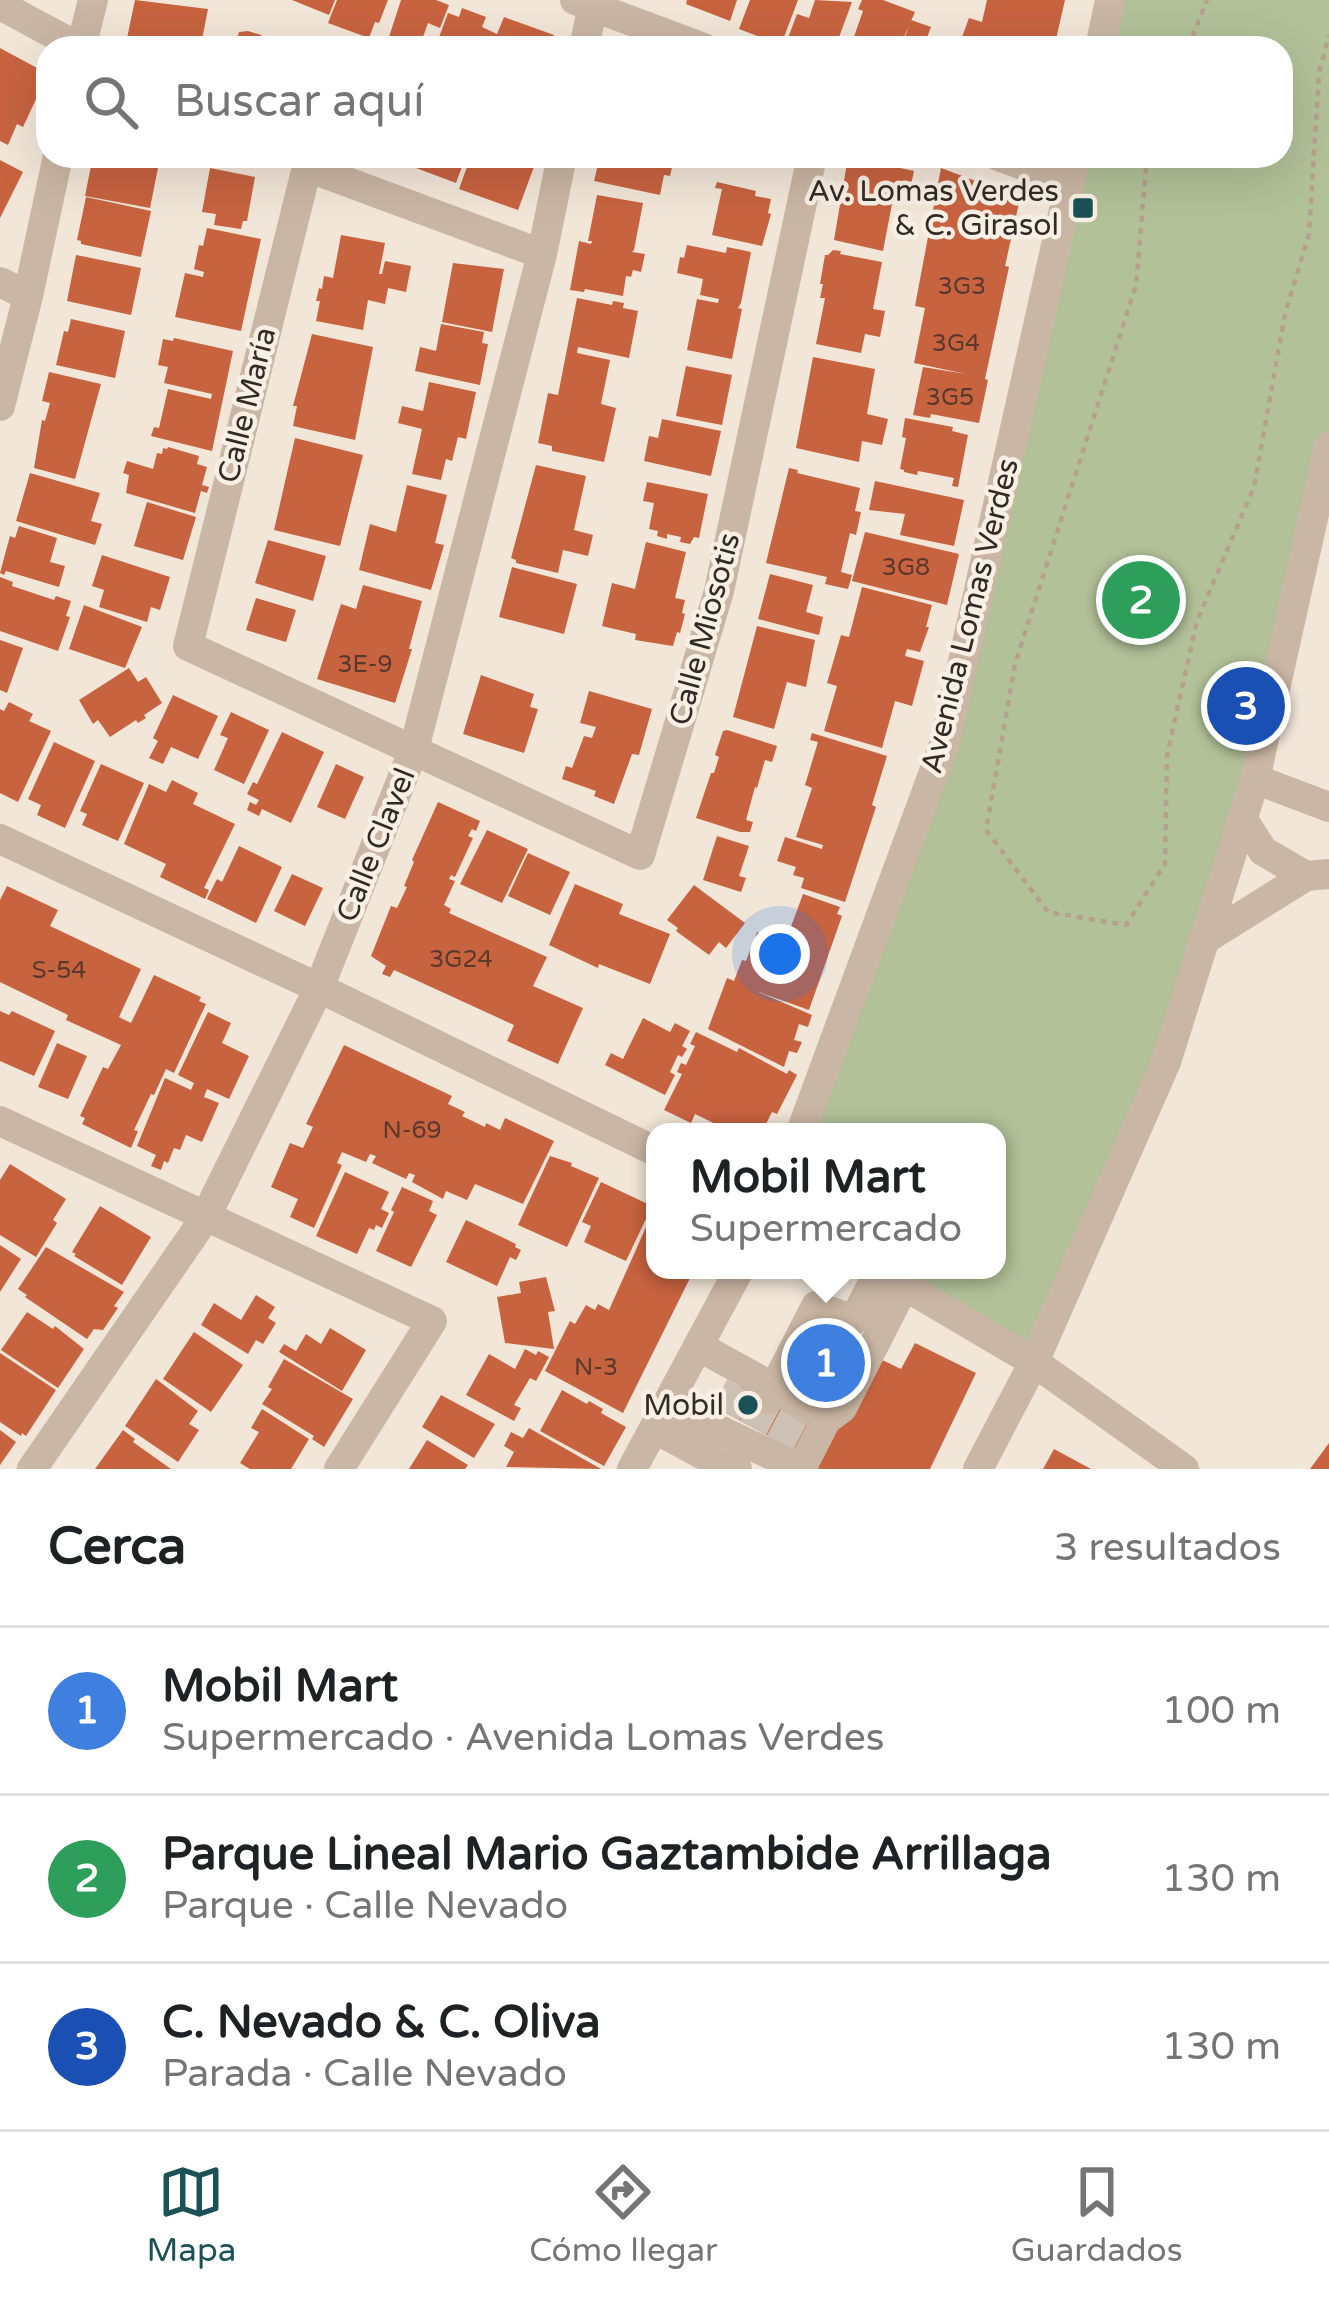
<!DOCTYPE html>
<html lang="es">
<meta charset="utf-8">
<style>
body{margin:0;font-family:"Varela Round",sans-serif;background:#f6f6f6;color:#202124}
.you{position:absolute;left:780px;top:954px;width:42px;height:42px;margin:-30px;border:9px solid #fff;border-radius:50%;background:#1a73e8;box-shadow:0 0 0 18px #1a73e833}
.badge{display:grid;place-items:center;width:78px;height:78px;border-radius:50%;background:#1b5257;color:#fff;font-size:39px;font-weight:700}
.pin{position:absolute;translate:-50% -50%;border:6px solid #fff;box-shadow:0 3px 12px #0006}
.popup{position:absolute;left:646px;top:1123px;width:360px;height:156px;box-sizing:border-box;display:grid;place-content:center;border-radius:24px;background:#fff;filter:drop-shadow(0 3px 9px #0005);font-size:39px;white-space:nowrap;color:#757577}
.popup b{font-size:45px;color:#202124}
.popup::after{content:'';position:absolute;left:50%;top:100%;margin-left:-24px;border:24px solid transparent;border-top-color:#fff}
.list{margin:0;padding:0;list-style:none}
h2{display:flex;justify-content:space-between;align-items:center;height:156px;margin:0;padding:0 48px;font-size:51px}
h2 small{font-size:39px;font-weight:400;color:#757577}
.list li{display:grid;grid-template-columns:78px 1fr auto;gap:36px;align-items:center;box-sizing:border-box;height:168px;padding:0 48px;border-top:3px solid #e0e0e0}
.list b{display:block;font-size:45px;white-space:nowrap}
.list p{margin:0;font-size:39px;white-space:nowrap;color:#757577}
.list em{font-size:39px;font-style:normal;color:#757577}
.icon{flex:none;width:66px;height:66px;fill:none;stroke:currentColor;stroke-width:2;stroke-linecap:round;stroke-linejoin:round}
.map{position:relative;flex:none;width:1329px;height:1469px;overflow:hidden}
.search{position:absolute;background:#fff;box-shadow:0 12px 48px #0002;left:36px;right:36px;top:36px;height:132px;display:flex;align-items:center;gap:30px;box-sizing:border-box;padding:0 42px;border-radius:36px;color:#757577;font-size:45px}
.sheet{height:660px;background:#fff}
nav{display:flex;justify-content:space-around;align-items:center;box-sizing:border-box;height:168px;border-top:3px solid #e0e0e0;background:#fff;font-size:33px;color:#757577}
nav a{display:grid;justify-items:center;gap:6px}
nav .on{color:#1b5257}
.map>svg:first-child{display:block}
.green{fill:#b2c198}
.building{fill:#c86340}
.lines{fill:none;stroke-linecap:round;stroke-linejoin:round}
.minor-tunnel{stroke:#ccc1b4;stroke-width:30;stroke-dasharray:30 15;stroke-linecap:butt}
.path{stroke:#b5a08f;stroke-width:4.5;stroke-dasharray:6 6;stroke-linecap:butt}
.minor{stroke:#cab6a4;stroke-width:30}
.poi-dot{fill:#1b5257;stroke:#f9f0e5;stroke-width:4.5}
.labels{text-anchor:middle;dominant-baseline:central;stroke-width:9;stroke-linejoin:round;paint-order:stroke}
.number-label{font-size:24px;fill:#5a392c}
.poi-label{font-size:30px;fill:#352b26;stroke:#f9f0e5;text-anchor:end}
.street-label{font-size:30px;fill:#352b26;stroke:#f9f0e5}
</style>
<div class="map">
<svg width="1329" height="1469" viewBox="0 0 1329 1469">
<rect width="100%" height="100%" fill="#f2e6d8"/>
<path class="green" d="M1110,0H1329V446L1202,941L1034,1362L878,1270H997V1132H801L945,742L1076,156H1281V48H1100Z"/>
<path class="building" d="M135,0L208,9L201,45L196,44L195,46L171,42L170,48H116L117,41L126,43Z
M292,0H335L329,15Z
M337,0H388L379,23L375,22L369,38L328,23Z
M401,0H436L449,5L440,28L428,23L419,48L389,37Z
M687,0H737L730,21L686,4Z
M750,0H798L781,45L739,29Z
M815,0L852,2L835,48H815L788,38L797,14L809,18Z
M862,0H883L915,12L899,48H850L863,11L858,9Z
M987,0H1065L1054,48H958L969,18L982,22Z
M462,8L486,17L482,27L497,34L504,17L554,35L550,48H435L448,13L459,17Z
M911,20L931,27L925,43L937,48H901Z
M248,31L261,35L266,48H234L239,32Z
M0,48L37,68L45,80L23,127L17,124L8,145L0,141Z
M93,156H119L159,163L150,208L85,196Z
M411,156H466L456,183L408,165Z
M471,156H538L518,210L459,189Z
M600,156H664L674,159L670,176L664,175L660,195L594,181Z
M726,156H774L771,167L745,162L743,168L724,164Z
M848,157L914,171L908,199L881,194L880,202L892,204L883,251L834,240Z
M0,160L23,172L0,218Z
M210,168L255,177L247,221H243L241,229L214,225L216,214L202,212Z
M941,168L1016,196L1019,203L1005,266L1009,267L985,379L988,380L979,423L931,414L930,418L913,415L923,367L966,374L914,363L925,308L915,306Z
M717,182L756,191L755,196L771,199L768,213L771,214L762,246L712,235L722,189L715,188Z
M597,195L643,203L634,250L632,252L645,254L641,272L633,270L631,277L626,276L623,296L585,289L584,292L570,290L579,241L591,244L592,241H588Z
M86,197L151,211L141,257L81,244V241L77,240Z
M207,228L261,239L241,331L175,317L185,273L203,277L204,272L194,269L199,245L203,246Z
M341,235L385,243L379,274H382L385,261L411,266L406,292L388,288L385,304L368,300L363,330L316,321L320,301H316L319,288L322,289L324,276L333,278Z
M687,245L726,253L727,247L751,252L741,303L738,308L742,309L732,359L687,350L697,299L718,303L719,299L700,295L703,279L677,273L680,257L684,258Z
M833,250L841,251L840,254L882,262L873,309L885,311L880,337L865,334L861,353L816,344L825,298H820L823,284H820L825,255H828Z
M76,255L141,268L131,315L67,301Z
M453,263L504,269L492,332L442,322Z
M577,298L612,305L613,301L624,303L623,308L638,311L629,358L578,347L577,353L610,360L601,404L616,408L604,462L552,451V446L538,443L548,393L558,395Z
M71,319L125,331L115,378L56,365L64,331L68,332Z
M441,324L484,332L482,343L488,344L480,385L415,371L420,347L436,351Z
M312,334L373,347L355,440L293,426L297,406H293Z
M174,338L233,351L212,451L151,436L154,427L159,428L168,389L211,399L212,394L164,383L168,367L158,365L163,339L173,341Z
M813,357L875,369L867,414L888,419L882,445L862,441L859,462L796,448Z
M686,366L732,375L722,425L676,416Z
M49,372L101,384L75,479L34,468L42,420L45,421L50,403L42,401Z
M429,382L476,392L466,439L458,437L452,461L446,459L441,480L412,474L422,429L398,423L402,406L423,411Z
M905,418L953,427L952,431L968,435L958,487L952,486L954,478L918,471L917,475L904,472V470L900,469L906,438L902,437Z
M662,419L721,431L711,476L644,461L649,436L658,438Z
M295,438L363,455L340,546L274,530Z
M168,447L199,456L197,464L207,467L202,485L209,487L207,493L201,491L195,513L126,493L129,475L123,473L127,461L153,469L157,453L162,454L163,448L167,449Z
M536,465L586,476L574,530L593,535L588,556L563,550L558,573L516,563V560L511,558Z
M789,468L798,470L797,473L860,488L855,511L861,512L856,535L850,533L841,572L852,575L848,589L825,584L827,577L766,563Z
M30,473L100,493L91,521L102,524L95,545L16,521Z
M875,481L964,500L954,546L900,535L905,514L869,510Z
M647,482L708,494L699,538L694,537L690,544L680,542L681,537L667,534V539L657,536L658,531L649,529L654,503L643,501Z
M407,485L447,495L435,543L444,545L431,590L359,570L370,524L396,532Z
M147,502L196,517L183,560L134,546Z
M19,526L57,538L50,562L65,566L59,587L6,571L4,575L0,573L10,536L15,538Z
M865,532L959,554L947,605L852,581Z
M268,540L326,556L313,601L255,583Z
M646,542L686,552L675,598L685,600L682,613L685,614L680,633L677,632L673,646L635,640L636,634L602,626L612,583L635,589Z
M102,555L170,577L160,610L151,607L147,622L99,607L104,590L92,586Z
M512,567L577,584L564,634L499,617Z
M770,574L813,585L806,612L823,617L819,635L758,619Z
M0,577L13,582L12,586L54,600L56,596L71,601L66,616L70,617L58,651L0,631Z
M363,585L422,601L409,649H412L395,703L317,679L341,604L356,609Z
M862,587L932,605L926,627H929L920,652L907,649L905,656L924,661L912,706L895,701L882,748L824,731L837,686L827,683L841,635L849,637Z
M256,598L296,610L286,642L246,630Z
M84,605L142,627L125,668L69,649Z
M757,626L815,640L806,687L787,682L774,729L733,717Z
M0,640L23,648L7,693L0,690Z
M129,668L138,682L146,677L162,703L144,715L146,718L138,723L136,720L110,737L98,720L93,724L79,700Z
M481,675L534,694L530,707L538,709L524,753L463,734Z
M589,691L652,709L639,755L632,754L614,804L594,796L596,791L562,779L566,766L572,768L584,736L592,738L596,727L580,723Z
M173,695L218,716L198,759L171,747L163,764L149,758L158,741L153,738Z
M9,702L33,714L29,721L51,731L18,802L0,793V709L4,711Z
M231,712L269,730L244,784L214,770L228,738L220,735Z
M727,730L777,746L772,762L765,760L757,788L755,787L746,820L753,822L750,832H740L696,818L711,773H714L719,757L715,755L723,731Z
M282,732L324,752L291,823L262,809L259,816L247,810L250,802L256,805L259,800L247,794L253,782L257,784Z
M812,733L887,756L872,805L876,807L845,902L801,888L804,878L793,875L796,867L777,861L785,837L822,849L823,845L796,837L812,788L805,785L818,742L810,740Z
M54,742L95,761L65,828L37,815L41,805L28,799Z
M101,764L144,783L118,841L82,825L87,814L80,811Z
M336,764L364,777L345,819L317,807Z
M172,780L198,793L193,804L235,824L204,888L209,890L205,899L160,877L166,864L124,844L149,784L166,792Z
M438,802L480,821L476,831L472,829L468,836L473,838L455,877L451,875L449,879L455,881L444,905L451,909L449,913L547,957L533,986L583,1008L558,1064L507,1041L514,1025L394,970L390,977L382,974L386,966L371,956L391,906L397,908L407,887L404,886L414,862L412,860Z
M487,830L528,849L502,903L460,884Z
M717,836L749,846L739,876L746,878L741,892L703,880Z
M239,846L282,867L256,923L207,899L217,879L222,882Z
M528,853L570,872L550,915L508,896Z
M292,874L323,888L305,926L274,911Z
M575,884L623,904L619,914L670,934L650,984L599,964L598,968L549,945Z
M694,885L745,923L726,948L719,942L709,955L676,931L678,928L667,920Z
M7,886L58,910L50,926L141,969L119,1017L131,1023L154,975L201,997L199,1001L206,1004L174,1073L166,1069L154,1095L151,1094L134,1130L138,1131L131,1148L82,1124L85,1118L80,1116L103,1067L108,1069L121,1045L66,1020L68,1015L0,982V900Z
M803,894L840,907L837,914L842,916L809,1010L756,991L812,1015L808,1027L799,1024L794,1040L802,1042L797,1053L789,1051L784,1067L708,1029L727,978L734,981L742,960L746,961L757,932L785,943Z
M0,1011L9,1015L12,1011L55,1031L34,1076L0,1061Z
M208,1012L231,1023L222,1043L249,1056L229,1099L207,1089L204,1097L219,1103L202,1142L186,1135L180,1150L174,1148L168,1163L164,1161L161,1170L151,1166L156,1155L137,1146L165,1078L191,1090L194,1083L178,1075Z
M643,1018L670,1032L675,1023L690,1031L682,1046L687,1049L682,1057L678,1055L670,1072L675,1075L665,1095L605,1065L611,1053L623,1059Z
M696,1032L737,1052L739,1048L787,1074L789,1070L797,1075L777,1114L772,1112L762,1132H732L695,1114L691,1123L664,1110L682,1074L677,1072L681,1063L686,1065L695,1046L690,1044Z
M57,1043L87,1056L68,1099L38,1087Z
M344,1045L452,1096L448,1104L465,1112L462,1116L485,1127L486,1123L500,1130L505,1118L554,1141L523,1204L475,1184L467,1200L446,1191L443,1199L412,1182L415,1175L409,1173L406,1179L372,1163L376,1156L370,1154L366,1162L342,1152L337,1163L342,1165L314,1228L290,1217L298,1199L271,1187L290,1143L303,1148L313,1127L306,1124Z
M550,1156L572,1163L571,1166L599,1178L567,1247L518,1225Z
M10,1164L66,1199L53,1220L57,1223L36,1257L0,1235V1180Z
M345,1172L389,1192L381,1209L389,1213L382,1228L376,1225L374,1230L369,1228L357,1254L316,1236Z
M601,1182L652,1206L626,1261L584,1242L591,1226L582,1222Z
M402,1187L433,1201L429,1211L437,1215L411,1267L376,1251L394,1212L391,1210Z
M100,1206L151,1237L122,1285L74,1256L76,1254L72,1252Z
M651,1216L655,1218V1270H694L623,1413L545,1371L570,1321L575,1324L586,1305L595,1310L598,1304L609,1310Z
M466,1220L516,1244L515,1247L521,1250L516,1260L510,1257L497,1286L446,1262Z
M0,1245L21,1259L0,1292Z
M46,1247L124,1292L114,1306L118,1308L103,1330L94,1329L87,1339L25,1297L27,1295L18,1289Z
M546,1277L555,1311L548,1312L554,1349L505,1343L497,1297L521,1293L519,1282Z
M256,1295L275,1307L268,1318L276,1323L263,1344L256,1340L248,1354L201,1325L214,1303L241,1320Z
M27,1312L53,1329L55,1326L84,1349L58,1388L1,1350Z
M819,1320L857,1338L856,1342L863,1346L835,1403L789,1381Z
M330,1328L366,1350L342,1391L279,1352L284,1344L296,1351L306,1334L321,1344Z
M194,1332L243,1365L211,1412L163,1379Z
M915,1343L976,1373L930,1469H816L874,1356L901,1369Z
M525,1349L536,1355L538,1351L549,1357L536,1381L530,1378L514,1405L521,1408L514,1421L466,1395L489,1354L515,1369Z
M0,1353L56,1390L26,1436L22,1433L21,1436L0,1422Z
M284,1359L353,1399L324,1447L312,1439L314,1436L262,1404L272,1389L268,1387Z
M156,1379L198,1411L189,1424L199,1430L178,1462L125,1426Z
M742,1384L813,1424L797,1452L726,1413Z
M562,1390L587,1404L589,1401L603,1409L601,1413L626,1427L604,1466L540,1431Z
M441,1395L495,1424L474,1458L422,1427Z
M262,1409L309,1439L291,1469H250L240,1463L259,1432L251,1428Z
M529,1428L601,1469L506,1467L514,1452L504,1446L511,1432L523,1438Z
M0,1430L16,1442L0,1465Z
M123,1430L135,1439L133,1442L171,1469H95Z
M427,1440L468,1465L465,1469H409Z
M1329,1443V1469H1310Z
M1054,1449L1091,1469H1043Z"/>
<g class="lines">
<path class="minor-tunnel" d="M726,1413L742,1384
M753,1428L768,1399
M780,1443L795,1414"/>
<path class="path" d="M1188,48L1207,0
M1147,156L1136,285L1015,664L986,830L1048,912L1126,925L1165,864L1167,755L1197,621L1254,487L1285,314L1309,234L1319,73L1329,35"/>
<path class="minor" d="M575,0L704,48
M0,5L80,48
M81,48L93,0
M584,48L594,0
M1100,48L1110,0
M998,156L1070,182
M542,254L307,167L188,646L640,855L719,591L812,156
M0,282L28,296
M0,406L28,296L58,156
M1255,779L1329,807
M1242,818L1263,851L1306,876
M0,839L319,988L655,1151
M1202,941L1306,876L1329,874
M0,1121L432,1321L339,1469
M801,1132L945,742L1076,156
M878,1270L1034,1362L1184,1469
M698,1346L774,1388L816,1306L854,1320L879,1271
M667,1405L801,1469L826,1420L774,1388L768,1399
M826,1420L842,1408L904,1286
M654,1428L720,1464L737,1469
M32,1469L205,1218L319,988L414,749L542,254L562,156
M632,1469L739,1270
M978,1469L1034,1362L1166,1062L1255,779L1329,446"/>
</g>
<g class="poi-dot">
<rect x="1071" y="196" width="24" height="24" rx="6"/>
<circle cx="748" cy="1405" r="12"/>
</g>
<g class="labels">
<g class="number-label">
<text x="962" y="286">3G3</text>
<text x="956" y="343">3G4</text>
<text x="950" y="397">3G5</text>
<text x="906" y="567">3G8</text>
<text x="365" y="664">3E-9</text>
<text x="461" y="959">3G24</text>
<text x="59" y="970">S-54</text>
<text x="412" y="1130">N-69</text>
<text x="596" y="1367">N-3</text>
</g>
<g class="poi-label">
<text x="1059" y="191">Av. Lomas Verdes<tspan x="1059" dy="34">&amp; C. Girasol</tspan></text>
<text x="724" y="1405">Mobil</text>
</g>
<g class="street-label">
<text transform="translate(247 405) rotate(-76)">Calle María</text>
<text transform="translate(970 616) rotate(-76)">Avenida Lomas Verdes</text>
<text transform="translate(705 629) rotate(-75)">Calle Miosotis</text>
<text transform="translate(376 845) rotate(-68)">Calle Clavel</text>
</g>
</g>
</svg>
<div class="you"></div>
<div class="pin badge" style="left:826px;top:1363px;background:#3f7fe0">1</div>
<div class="popup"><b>Mobil Mart</b>Supermercado</div>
<div class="pin badge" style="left:1141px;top:600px;background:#2e9e5b">2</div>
<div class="pin badge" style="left:1246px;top:706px;background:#1a4fb4">3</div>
<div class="search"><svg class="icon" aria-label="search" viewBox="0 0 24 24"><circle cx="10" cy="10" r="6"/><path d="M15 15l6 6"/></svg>Buscar aquí</div>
</div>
<section class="sheet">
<h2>Cerca<small>3 resultados</small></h2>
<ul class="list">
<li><span class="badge" style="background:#3f7fe0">1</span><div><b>Mobil Mart</b><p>Supermercado · Avenida Lomas Verdes</p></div><em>100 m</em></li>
<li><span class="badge" style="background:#2e9e5b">2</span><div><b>Parque Lineal Mario Gaztambide Arrillaga</b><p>Parque · Calle Nevado</p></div><em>130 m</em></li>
<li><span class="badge" style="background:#1a4fb4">3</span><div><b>C. Nevado &amp; C. Oliva</b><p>Parada · Calle Nevado</p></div><em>130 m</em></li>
</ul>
</section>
<nav>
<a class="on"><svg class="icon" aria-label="map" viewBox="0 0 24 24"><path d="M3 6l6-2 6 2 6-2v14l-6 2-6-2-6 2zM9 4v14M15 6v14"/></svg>Mapa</a>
<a><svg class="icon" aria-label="directions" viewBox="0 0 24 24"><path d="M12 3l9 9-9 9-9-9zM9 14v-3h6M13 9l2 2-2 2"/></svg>Cómo llegar</a>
<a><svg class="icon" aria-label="saved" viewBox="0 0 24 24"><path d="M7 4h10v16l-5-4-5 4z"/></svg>Guardados</a>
</nav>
